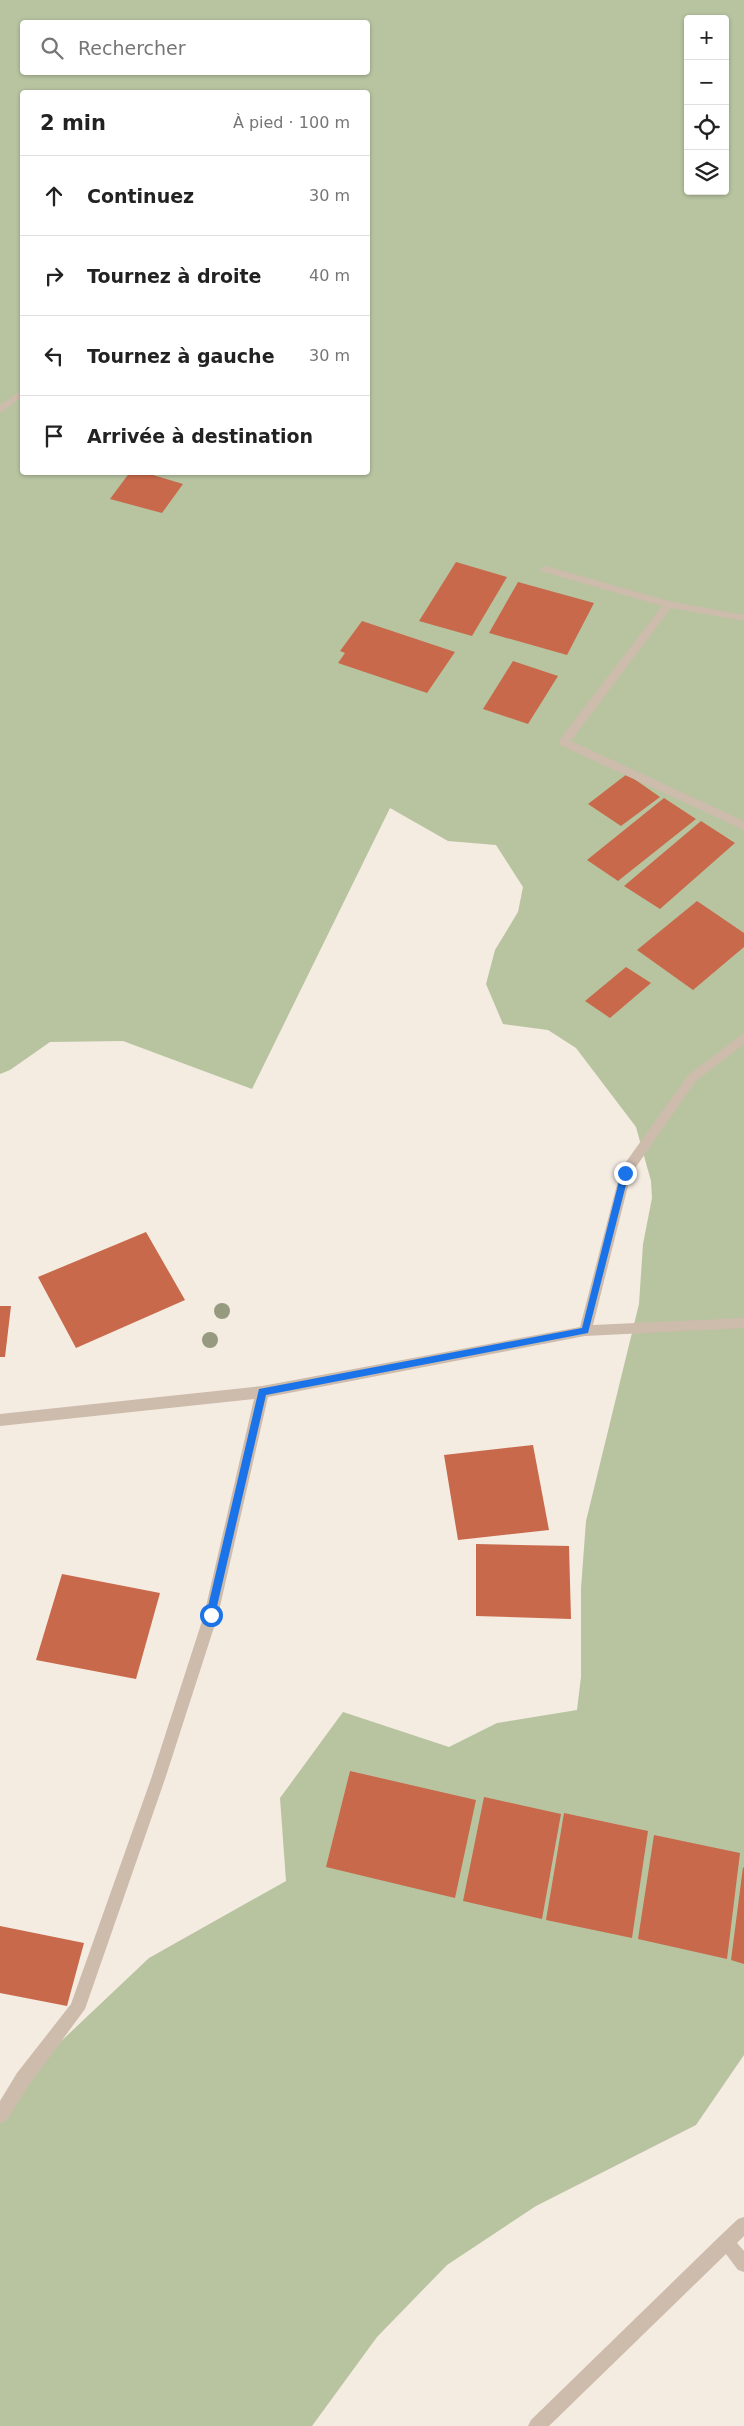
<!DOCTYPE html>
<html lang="fr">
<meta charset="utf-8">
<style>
body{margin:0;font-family:"DejaVu Sans",sans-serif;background:#f2f2f2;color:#222}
.controls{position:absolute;right:15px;top:15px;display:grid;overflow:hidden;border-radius:5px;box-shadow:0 1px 4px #0004}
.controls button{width:45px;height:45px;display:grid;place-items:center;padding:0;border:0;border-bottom:1px solid #e0e0e0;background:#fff;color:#222;font:25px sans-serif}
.stop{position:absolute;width:15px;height:15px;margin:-11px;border:4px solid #1a73e8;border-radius:50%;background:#fff}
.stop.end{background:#1a73e8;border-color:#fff;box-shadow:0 1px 5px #0008}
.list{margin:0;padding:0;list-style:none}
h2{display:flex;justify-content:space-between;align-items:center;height:65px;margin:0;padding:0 20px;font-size:21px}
h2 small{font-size:16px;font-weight:400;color:#767676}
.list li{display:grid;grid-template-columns:32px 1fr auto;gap:15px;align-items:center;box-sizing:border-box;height:80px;padding:0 20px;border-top:1px solid #e0e0e0}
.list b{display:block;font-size:19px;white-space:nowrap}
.list em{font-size:16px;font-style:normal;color:#767676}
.icon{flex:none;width:28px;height:28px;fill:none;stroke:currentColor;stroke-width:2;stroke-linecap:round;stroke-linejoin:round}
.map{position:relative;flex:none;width:744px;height:2426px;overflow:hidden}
.search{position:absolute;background:#fff;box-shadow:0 1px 4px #0004;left:20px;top:20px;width:350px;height:55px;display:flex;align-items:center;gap:12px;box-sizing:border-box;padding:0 18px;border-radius:5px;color:#767676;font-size:19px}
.panel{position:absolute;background:#fff;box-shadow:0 1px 4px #0004;left:20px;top:90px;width:350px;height:385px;border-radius:5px}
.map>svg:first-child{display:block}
.green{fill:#b8c4a0;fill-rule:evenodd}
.building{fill:#c8694b}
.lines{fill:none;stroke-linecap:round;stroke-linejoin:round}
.minor{fill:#cdbbac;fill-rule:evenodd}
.tree{fill:#969b7f}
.route{fill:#1a73e8}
</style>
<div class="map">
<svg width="744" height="2426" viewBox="0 0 744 2426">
<rect width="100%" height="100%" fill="#f4ebe1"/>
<path class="green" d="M0,0H744V2055L696,2125L536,2206L447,2265L377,2337L312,2426H0V2111L56,2046L149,1958L286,1881L280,1798L343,1712L449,1747L497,1723L577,1710L581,1677V1588L586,1521L639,1304L643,1244L652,1198L651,1181L636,1127L576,1048L548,1030L503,1024L486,984L495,950L518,912L523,887L496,845L448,841L390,808L252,1089L123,1041L50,1042L10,1070L0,1074ZM688,19H725V191H688ZM22,22H368V72H22ZM22,92H368V472H22Z"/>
<path class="building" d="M130,472H143L183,484L162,513L110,499Z
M456,562L507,577L472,636L419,621Z
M518,582L594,603L567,655L489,633Z
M362,621L455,652L427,693L338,663L345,653L340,651Z
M513,661L558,676L528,724L483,709Z
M627,774L660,797L621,826L588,804Z
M664,798L696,819L618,881L587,860Z
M701,821L735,843L660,909L624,886Z
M697,901L744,933V947L693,990L637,950Z
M626,967L651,983L610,1018L585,1001Z
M146,1232L185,1300L76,1348L38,1277Z
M0,1306H11L5,1357H0Z
M533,1445L549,1530L458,1540L444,1455Z
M476,1544L569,1546L571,1619L476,1616Z
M62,1574L160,1593L136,1679L36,1660Z
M350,1771L476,1800L455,1898L326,1867Z
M484,1797L561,1814L542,1919L463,1901Z
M564,1813L648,1831L632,1938L546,1920Z
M654,1835L740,1853L727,1959L638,1939Z
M743,1867L744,1868V1964L731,1960Z
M0,1926L84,1943L67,2006L0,1993Z"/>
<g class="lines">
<path class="minor" d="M22,390V397L0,413V405Z
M545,566L669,601L744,615V621L671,608L571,741L744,821V830L560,745L559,742L560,739L662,606L541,571L540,569Z
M744,1033V1044L696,1081L631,1174L593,1325L744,1318V1328L585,1336L268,1397L218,1615L165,1779L85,2009L29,2085L6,2121L0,2123V2101L17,2073L71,2004L151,1779L204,1615L254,1399L0,1426V1414L262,1386L580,1327L621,1169L688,1075Z
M744,2217V2236L737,2243L744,2251V2272L738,2270L726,2254L549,2426H528L531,2420L720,2236L738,2219Z"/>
</g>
<g class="tree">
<circle cx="222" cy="1311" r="8"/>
<circle cx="210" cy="1340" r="8"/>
</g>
<path class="route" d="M625,1170L629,1173L588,1333L266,1395L215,1615L214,1618H208L206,1615L259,1389L582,1328L621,1173Z"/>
</svg>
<div class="controls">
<button>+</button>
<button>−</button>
<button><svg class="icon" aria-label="locate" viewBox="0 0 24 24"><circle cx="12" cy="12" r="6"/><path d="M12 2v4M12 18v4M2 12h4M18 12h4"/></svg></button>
<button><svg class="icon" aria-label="layers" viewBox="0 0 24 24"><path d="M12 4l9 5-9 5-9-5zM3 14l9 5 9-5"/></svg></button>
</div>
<div class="stop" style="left:211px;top:1615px"></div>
<div class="stop end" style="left:625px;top:1173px"></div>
<div class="search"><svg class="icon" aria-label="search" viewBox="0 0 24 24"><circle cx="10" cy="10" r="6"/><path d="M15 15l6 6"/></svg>Rechercher</div>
<section class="panel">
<h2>2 min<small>À pied · 100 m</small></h2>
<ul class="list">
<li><svg class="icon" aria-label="ahead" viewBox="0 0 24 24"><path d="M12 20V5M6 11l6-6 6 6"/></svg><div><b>Continuez</b></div><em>30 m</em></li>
<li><svg class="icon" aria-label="right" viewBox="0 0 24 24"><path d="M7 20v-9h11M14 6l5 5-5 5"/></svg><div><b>Tournez à droite</b></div><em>40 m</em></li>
<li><svg class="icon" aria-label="left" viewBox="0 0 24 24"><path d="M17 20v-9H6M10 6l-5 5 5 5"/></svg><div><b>Tournez à gauche</b></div><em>30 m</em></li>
<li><svg class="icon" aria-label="arrive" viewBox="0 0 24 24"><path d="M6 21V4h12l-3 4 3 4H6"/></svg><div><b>Arrivée à destination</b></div></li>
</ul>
</section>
</div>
